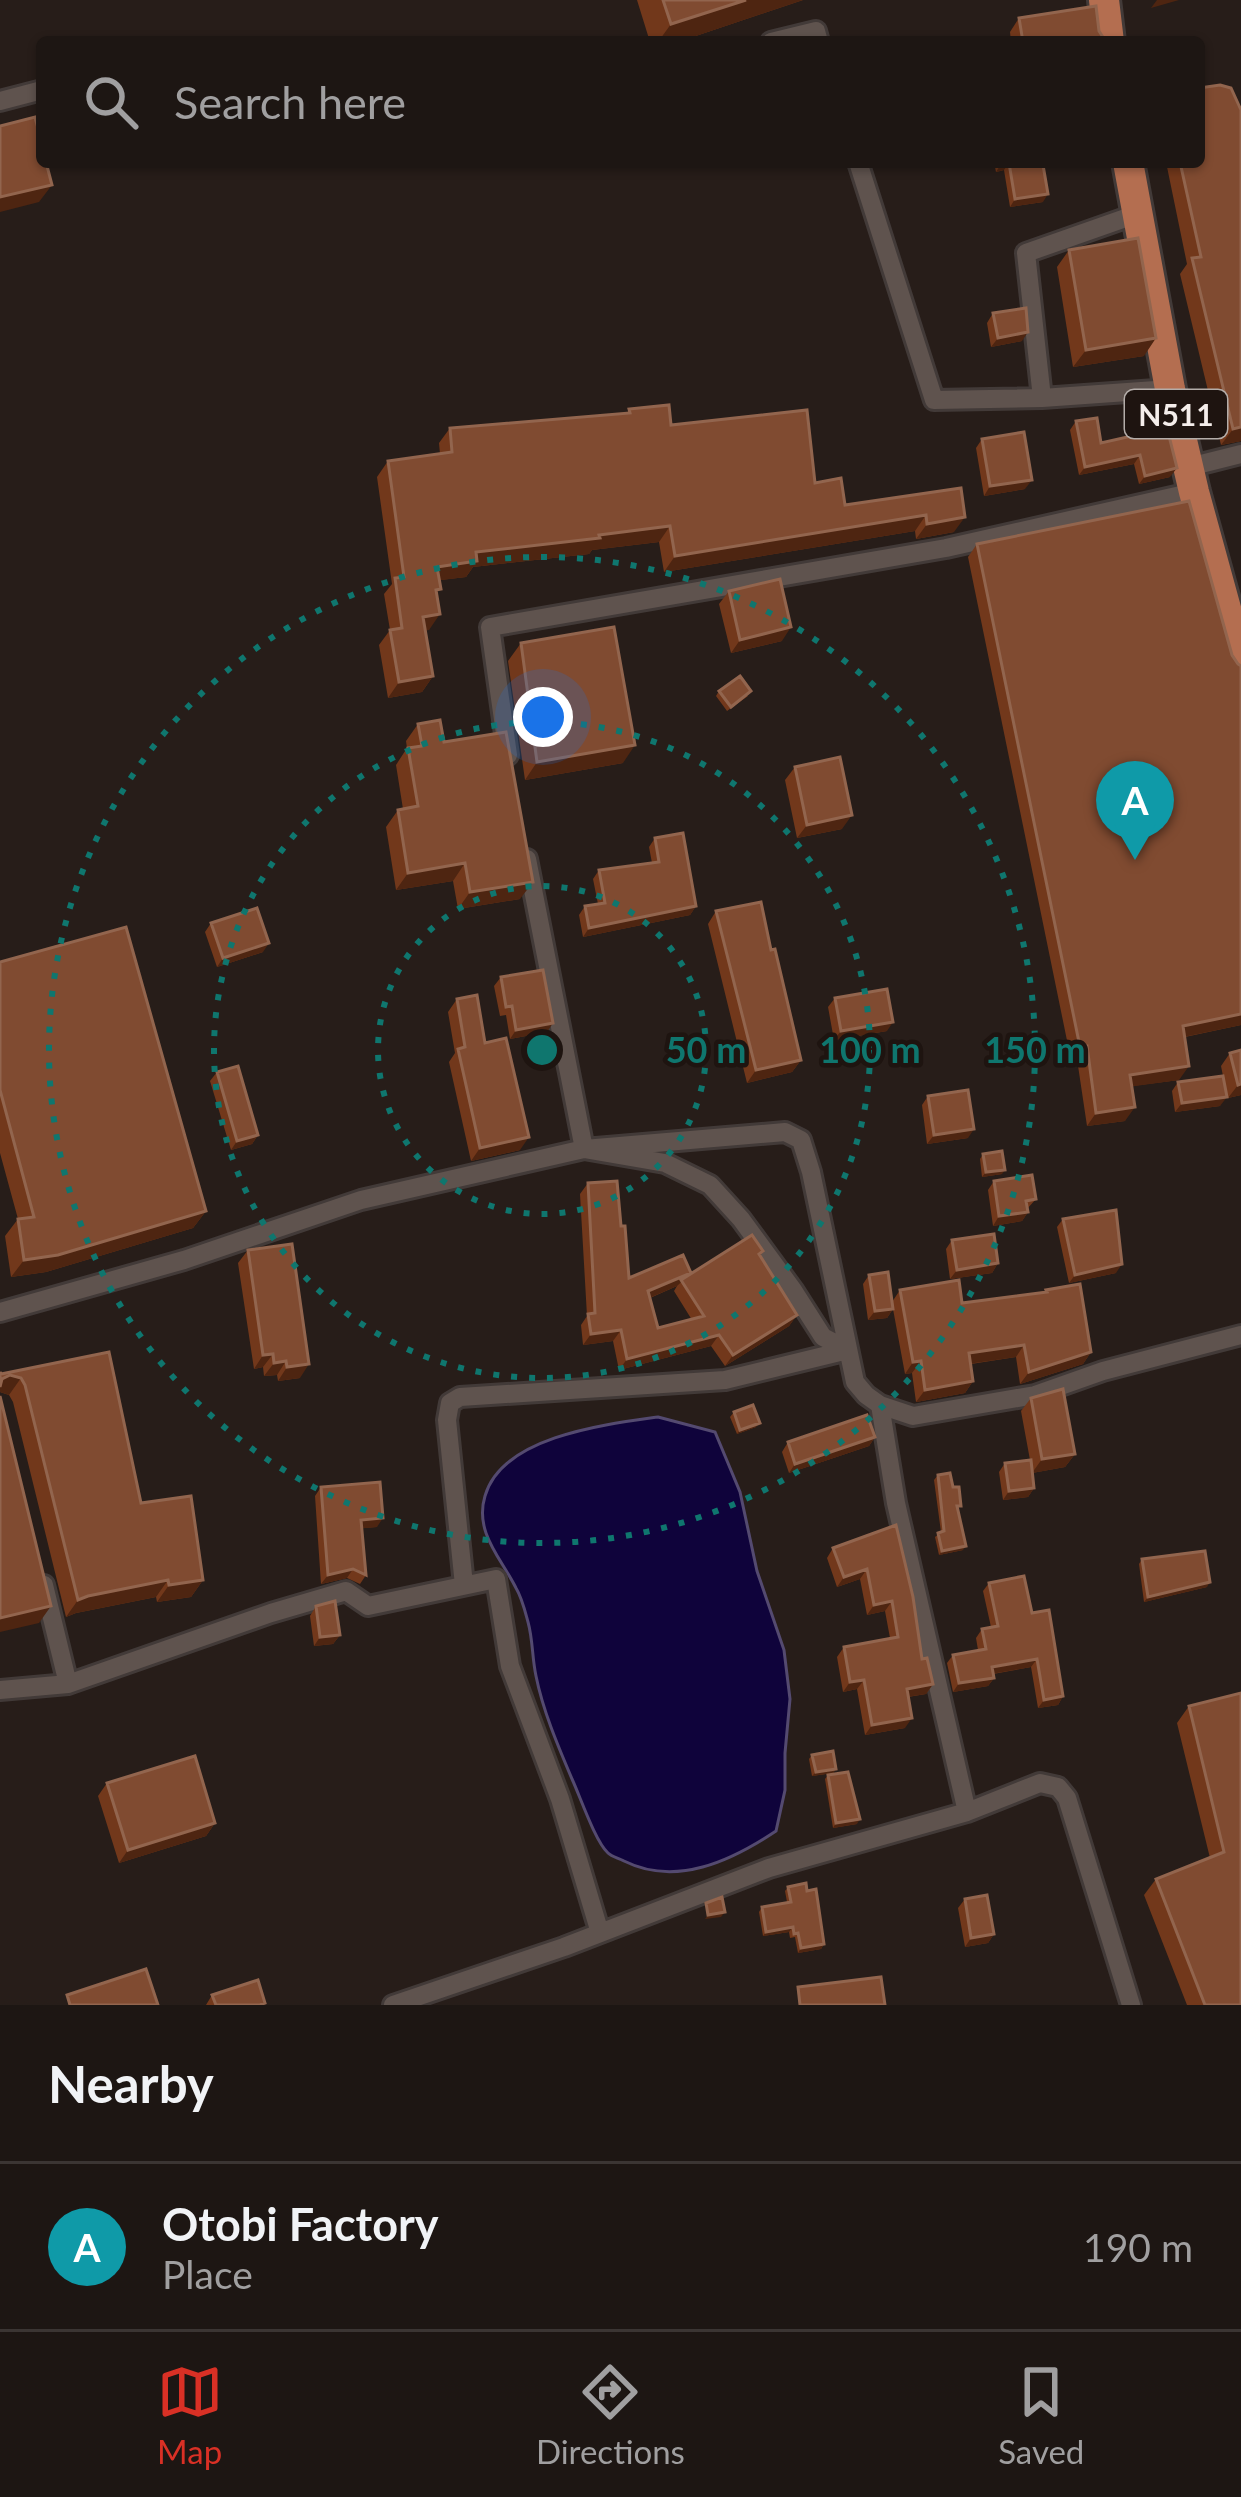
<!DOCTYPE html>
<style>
body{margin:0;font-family:Lato,sans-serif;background:#2a2321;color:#f1f3f6}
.you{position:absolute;left:543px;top:717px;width:42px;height:42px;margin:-30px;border:9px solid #fff;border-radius:50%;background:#1a73e8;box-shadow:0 0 0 18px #1a73e833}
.badge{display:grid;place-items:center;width:78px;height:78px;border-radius:50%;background:#d93025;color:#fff;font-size:39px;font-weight:700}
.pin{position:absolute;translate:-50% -99px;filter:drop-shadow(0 3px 6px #0008)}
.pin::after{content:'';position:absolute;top:63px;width:42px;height:36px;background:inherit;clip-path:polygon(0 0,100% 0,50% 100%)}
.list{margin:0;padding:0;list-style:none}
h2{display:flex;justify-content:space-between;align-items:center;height:156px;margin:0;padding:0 48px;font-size:51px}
h2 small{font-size:39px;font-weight:400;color:#a09fa0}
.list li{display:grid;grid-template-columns:78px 1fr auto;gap:36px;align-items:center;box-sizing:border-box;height:168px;padding:0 48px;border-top:3px solid #3b3533}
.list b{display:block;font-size:45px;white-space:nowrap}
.list p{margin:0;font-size:39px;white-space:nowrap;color:#a09fa0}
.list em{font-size:39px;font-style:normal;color:#a09fa0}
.icon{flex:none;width:66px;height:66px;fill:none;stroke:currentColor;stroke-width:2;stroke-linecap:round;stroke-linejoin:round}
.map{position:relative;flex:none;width:1241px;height:2005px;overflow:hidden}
.search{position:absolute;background:#1d1613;box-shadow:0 3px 9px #0004;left:36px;right:36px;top:36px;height:132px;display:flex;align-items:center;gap:30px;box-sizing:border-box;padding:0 42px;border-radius:12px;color:#a09fa0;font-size:45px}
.sheet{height:324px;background:#1d1613}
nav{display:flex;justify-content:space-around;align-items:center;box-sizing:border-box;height:168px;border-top:3px solid #3b3533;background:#1d1613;font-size:33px;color:#a09fa0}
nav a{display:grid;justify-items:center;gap:6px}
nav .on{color:#d93025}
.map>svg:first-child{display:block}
.water{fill:#0f033b;stroke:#544a70;stroke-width:3}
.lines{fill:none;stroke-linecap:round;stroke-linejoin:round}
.minor-casing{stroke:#423a38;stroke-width:24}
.trunk-casing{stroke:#423a38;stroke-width:36}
.minor{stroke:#5f534e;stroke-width:18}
.trunk{stroke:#b46e50;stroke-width:30}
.wall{fill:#72381b;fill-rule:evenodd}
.shaded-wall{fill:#4e2511}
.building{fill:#804b31;stroke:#92654e;stroke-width:3}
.ring{fill:none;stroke:#0f766e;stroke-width:6;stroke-dasharray:6 12}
.labels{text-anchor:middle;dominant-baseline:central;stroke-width:9;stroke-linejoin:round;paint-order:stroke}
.shield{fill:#1e1410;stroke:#b4ada9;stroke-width:3}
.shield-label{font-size:30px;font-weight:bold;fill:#f5eeeb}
.centre{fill:#0f766e;stroke:#1e1410;stroke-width:6}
.ring-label{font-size:36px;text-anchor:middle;font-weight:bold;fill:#0f766e;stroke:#1e1410;stroke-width:9;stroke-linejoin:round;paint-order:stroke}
</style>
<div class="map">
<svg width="1241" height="2005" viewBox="0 0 1241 2005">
<rect width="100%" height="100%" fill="#271d19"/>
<path class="water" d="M658,1417L715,1432L740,1492L757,1571L784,1650L790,1699L785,1753V1790L776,1831C731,1861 676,1887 624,1861C619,1858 612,1857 608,1853C595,1841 580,1796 572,1779C558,1746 543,1711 536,1676C532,1658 533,1640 528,1622C525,1611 522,1598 516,1588C501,1558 474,1532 485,1496C502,1436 607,1424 658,1417Z"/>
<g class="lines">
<g class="minor-casing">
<path id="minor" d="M771,42L816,31L819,42
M0,101L42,90
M858,162L934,400L1042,398L1170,389
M1042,398L1026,253L1137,214
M1189,467L1241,454
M508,755L490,627L946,548L1194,492
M527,859L584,1149L665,1163L710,1185L741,1219L793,1290L823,1337L848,1350
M0,1312L184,1260L361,1200L584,1149L785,1132L801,1140L811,1172L855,1382L866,1395L880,1405L913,1416L1035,1395L1103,1371L1241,1335
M880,1405L896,1503L967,1812
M44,1585L68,1684L271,1613L346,1591L368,1606L496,1579L510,1666L560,1799L600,1933
M464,1585L447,1420L450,1403L460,1397L725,1380L848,1350
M0,1690L68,1684
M393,2005L564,1947L769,1868L967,1812L1040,1783L1058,1787L1067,1798L1131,2005"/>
</g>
<g class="trunk-casing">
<path id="trunk" d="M1104,0L1109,42
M1128,162L1170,389L1194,492L1241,663"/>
</g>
<use href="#minor" class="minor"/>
<use href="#trunk" class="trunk"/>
</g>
<path class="wall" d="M637,0H803L678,42H650Z
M1019,18L1099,31L1106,42H1011L1010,32Z
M1241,110V441L1221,445L1180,274L1187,264L1166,162H1199Z
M994,162H1032L1043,202L1010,207L1004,170L996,172Z
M1069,250L1144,356L1073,367L1057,267Z
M993,313L1022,341L991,347L987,323Z
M629,409L815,483L845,505L961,488L954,532L916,539L915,531L664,572L659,542L592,550L589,554L473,567L466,577L440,580L429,630H425L433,676L422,692L388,698L379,645L390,630L384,594L392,584L377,477L388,461L440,454L439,443L450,428L627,413Z
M1076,421L1101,443L1167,428L1170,477L1139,484L1134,464L1079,475L1070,430Z
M982,439L1025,489L984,496L976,448Z
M977,544L1232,655L1238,664L1241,1025L1185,1037L1179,1080L1132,1086L1125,1121L1087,1126L1077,1059L1071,1060L968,557Z
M729,591L782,641L731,653L719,604Z
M521,643L623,763L525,780L508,661Z
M719,691L748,696L727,711L716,696Z
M418,724L444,742L520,899L458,909L453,881L396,890L386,827L398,810L403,809L396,765L407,748L406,741Z
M795,767L842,829L797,838L785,780Z
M655,838L696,906L690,915L583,937L579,915L585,906L598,904L593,879L599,870L652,863L649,847Z
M716,911L771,950L801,1060L792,1072L747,1083L708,924Z
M211,923L263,952L217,967L205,932Z
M0,962L206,1211L193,1228L46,1272L11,1277L5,1236L18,1219L0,1153Z
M501,977L547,1032L510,1039L506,1015L500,1016L494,986Z
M835,998L887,1031L834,1040L828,1007Z
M457,999L520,1150L471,1161L449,1062L455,1053L448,1012Z
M1230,1053L1241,1095L1228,1098L1225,1083L1220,1106L1175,1112L1172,1091L1178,1082L1223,1076L1221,1066Z
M217,1072L258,1135L252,1144L231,1150L210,1081Z
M928,1096L968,1138L927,1144L922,1105Z
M983,1154L1002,1174L982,1177L980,1159Z
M994,1181L1036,1199L1027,1209L1028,1212L1022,1221L993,1226L988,1190Z
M588,1183L621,1226L629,1278L689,1275L763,1251L760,1256L797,1315L789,1326L725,1366L711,1346L619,1370L613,1341L583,1345L581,1325L587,1316L580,1194ZM677,1286L674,1291L692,1320L658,1328L650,1298Z
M1063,1219L1116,1273L1069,1283L1057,1227Z
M952,1240L998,1263L992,1273L950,1279L946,1249Z
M248,1250L300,1378L278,1381L277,1375L264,1376L263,1367L254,1369L238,1263Z
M869,1275L892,1302L900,1290L962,1303L1044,1293L1046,1290L1091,1352L1083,1364L1020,1384L1016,1357L971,1364L973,1381L965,1393L916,1402L912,1373L905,1374L893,1309L887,1318L868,1320L863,1284Z
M109,1352L141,1503L203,1580L191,1597L157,1602L156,1597L76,1613L66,1617L13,1402L9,1395L0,1392L1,1374Z
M1031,1398L1075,1454L1065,1467L1032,1473L1034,1488L1028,1497L1003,1500L999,1472L1005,1463L1030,1460L1021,1411Z
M734,1412L756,1427L737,1434L730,1417Z
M875,1437L869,1446L789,1473L782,1452L788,1442Z
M938,1475L963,1550L939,1555L935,1537L941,1532L934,1480Z
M321,1487L377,1527L362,1528L366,1575L360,1584L347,1578L321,1584L315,1496Z
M896,1525L922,1659L933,1684L926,1694L908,1697L905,1728L865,1735L857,1689L843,1692L837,1657L844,1647L890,1638L885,1611L867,1615L860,1579L837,1587L827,1558L833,1548Z
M1168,1557L1207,1587L1144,1602L1139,1564L1142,1559Z
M989,1583L1032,1613L1063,1696L1058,1705L1038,1708L1031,1667L993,1674L994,1678L988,1686L953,1692L947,1663L953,1655L978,1650L976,1638L982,1629L991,1627L983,1591Z
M316,1606L340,1635L333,1644L314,1646L310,1616Z
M1241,1693V2005H1187L1144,1895L1156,1879L1210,1858L1177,1723L1189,1706Z
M812,1755L836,1769L833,1773L812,1776L809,1759Z
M828,1775L857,1824L833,1828L825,1779Z
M107,1783L215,1823L206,1836L119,1863L98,1796Z
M788,1887L824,1944L821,1949L798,1953L795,1937L790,1938L789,1932L763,1936L759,1912L762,1907L787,1902L785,1891Z
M965,1899L994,1934L988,1943L965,1947L958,1908Z
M212,1995L264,2005H206Z"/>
<path class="shaded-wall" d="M746,0H803L678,42H658L671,24Z
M1157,0H1179L1151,8Z
M1009,163L1004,170L996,172L1001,164Z
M52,185L39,202L0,212V197Z
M1048,194L1043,202L1010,207L1015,199Z
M1028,332L1022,341L991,347L998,338Z
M1156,338L1144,356L1073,367L1086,350Z
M1241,427V441L1221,445L1233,429Z
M1140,455L1134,464L1079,475L1085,467Z
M1177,468L1170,477L1139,484L1145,476Z
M1032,480L1025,489L984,496L990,486Z
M926,515L915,531L664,572L675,556Z
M965,517L954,532L916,539L927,524Z
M670,526L659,542L592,550L589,554L473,567L466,577L426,582L437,567L476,552Z
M440,614L429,630L412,633L423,617Z
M791,627L782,641L731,653L740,640Z
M433,676L422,692L388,698L399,682Z
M635,745L623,763L525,780L537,762Z
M852,815L842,829L797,838L807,825Z
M465,863L453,881L396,890L408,873Z
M533,882L520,899L458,909L470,892Z
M696,906L690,915L583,937L589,928Z
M269,943L263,952L217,967L223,958Z
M1241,1014V1025L1174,1039L1183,1026Z
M893,1022L887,1031L834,1040L841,1031Z
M553,1023L547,1032L510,1039L516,1030Z
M1087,1046L1077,1059L1071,1060L1080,1047Z
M801,1060L792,1072L747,1083L756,1070Z
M1189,1066L1179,1080L1121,1088L1130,1075Z
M1241,1084V1095L1228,1098L1238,1085Z
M1227,1097L1220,1106L1175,1112L1182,1103Z
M1135,1107L1125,1121L1087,1126L1096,1113Z
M974,1129L968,1138L927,1144L934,1135Z
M258,1135L252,1144L231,1150L237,1141Z
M529,1137L520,1150L471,1161L480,1148Z
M1005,1170L1002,1174L982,1177L986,1172Z
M206,1211L193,1228L46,1272L11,1277L24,1260Z
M1028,1212L1022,1221L993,1226L999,1216Z
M998,1263L992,1273L950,1279L957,1270Z
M1122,1264L1116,1273L1069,1283L1075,1275Z
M691,1273L677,1286L640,1302L648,1291Z
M893,1309L887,1318L868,1320L875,1311Z
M797,1315L789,1326L725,1366L733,1355Z
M621,1330L613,1341L583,1345L591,1334Z
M719,1335L711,1346L619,1370L627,1359Z
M1024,1345L1016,1357L961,1365L969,1353Z
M1091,1352L1083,1364L1020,1384L1029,1372Z
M273,1354L263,1367L254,1369L263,1355Z
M286,1361L277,1375L264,1376L274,1363Z
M921,1361L912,1373L905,1374L913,1362Z
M309,1364L300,1378L278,1381L287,1367Z
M10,1375L21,1378L9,1395L0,1392V1382Z
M973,1381L965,1393L916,1402L925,1390Z
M760,1423L756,1427L737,1434L740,1430Z
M875,1437L869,1446L789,1473L795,1464Z
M1075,1454L1065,1467L1032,1473L1042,1459Z
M1034,1488L1028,1497L1003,1500L1009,1491Z
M383,1518L377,1527L355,1529L361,1520Z
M966,1546L963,1550L939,1555L942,1551Z
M353,1569L347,1578L321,1584L328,1575Z
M867,1569L860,1579L837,1587L844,1577Z
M168,1580L156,1597L76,1613L66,1617L78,1600L88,1596Z
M203,1580L191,1597L157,1602L169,1585Z
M1210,1582L1207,1587L1144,1602L1148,1597Z
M892,1601L885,1611L867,1615L874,1605Z
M51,1606L39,1623L0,1632V1618Z
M340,1635L333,1644L314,1646L320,1637Z
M1037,1659L1031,1667L986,1675L992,1667Z
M994,1678L988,1686L953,1692L959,1683Z
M864,1680L857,1689L843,1692L850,1682Z
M933,1684L926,1694L900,1698L907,1689Z
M1063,1696L1058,1705L1038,1708L1044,1700Z
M912,1718L905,1728L865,1735L872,1725Z
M836,1769L833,1773L812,1776L816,1772Z
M860,1819L857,1824L833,1828L836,1823Z
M215,1823L206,1836L119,1863L128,1850Z
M725,1912L721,1917L705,1919L708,1915Z
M793,1927L789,1932L763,1936L766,1932Z
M994,1934L988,1943L965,1947L971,1938Z
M824,1944L821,1949L798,1953L801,1948Z"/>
<path class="building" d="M663,0H746L671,24Z
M1096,6L1099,31L1106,42H1023L1019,18Z
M1220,85L1231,88L1241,110V427L1233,429L1192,258L1201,257L1180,162H1199V88Z
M35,117L42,144V162H46L52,185L0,197V126Z
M1001,162H1032L1033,166L1043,165L1048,194L1015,199L1009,163L1001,164Z
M1138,238L1156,338L1086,350L1069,250Z
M1026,308L1028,332L998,338L993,313Z
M669,405L671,425L807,410L815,483L841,478L845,505L961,488L965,517L927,524L926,515L675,556L670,526L599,535L600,538L476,552L477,561L437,567L441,589L436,590L440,614L423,617L433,676L399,682L390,630L402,628L395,578L404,577L388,461L452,452L450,428L630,413L629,409Z
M1097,418L1101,443L1167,428L1177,468L1145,476L1140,455L1085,467L1076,421Z
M1024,432L1032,480L990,486L982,439Z
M1189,501L1232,655L1238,664L1241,666V1014L1183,1026L1189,1066L1130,1075L1135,1107L1096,1113L1087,1046L1080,1047L977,544Z
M780,579L791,627L740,640L729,591Z
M614,627L635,745L537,762L521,643Z
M740,676L751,691L731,707L719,691Z
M440,720L444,742L506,732L533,882L470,892L465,863L408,873L398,810L418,806L408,748L422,746L418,724Z
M840,757L852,815L807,825L795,767Z
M683,833L696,906L589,928L585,906L605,903L599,870L659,862L655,838Z
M761,902L771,950L775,949L801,1060L756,1070L716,911Z
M257,908L269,943L223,958L211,923Z
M126,927L206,1211L58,1255L24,1260L18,1219L34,1217L0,1090V962Z
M543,970L553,1023L516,1030L512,1006L506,1007L501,977Z
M887,989L893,1022L841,1031L835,998Z
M477,995L485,1043L506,1038L529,1137L480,1148L458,1049L465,1047L457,999Z
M1241,1050V1084L1238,1085L1230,1053Z
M238,1066L258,1135L237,1141L217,1072Z
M1223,1076L1227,1097L1182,1103L1178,1082Z
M968,1090L974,1129L934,1135L928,1096Z
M1002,1151L1005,1170L986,1172L983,1154Z
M1032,1175L1036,1199L1026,1201L1028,1212L999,1216L994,1181Z
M617,1181L621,1226H625L629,1278L683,1255L691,1273L648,1291L658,1328L704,1316L681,1280L752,1235L763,1251L759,1254L797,1315L733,1355L719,1335L627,1359L621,1330L591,1334L588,1314L595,1313L588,1183Z
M1116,1210L1122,1264L1075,1275L1063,1219Z
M994,1234L998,1263L957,1270L952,1240Z
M292,1244L309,1364L287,1367L286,1361L274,1363L273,1354L263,1355L248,1250Z
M888,1272L893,1309L875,1311L869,1275Z
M959,1280L962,1303L1047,1292L1046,1290L1080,1284L1091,1352L1029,1372L1024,1345L969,1353L973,1381L925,1390L921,1361L913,1362L900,1290Z
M109,1352L141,1503L191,1496L203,1580L169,1585L168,1580L88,1596L78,1600L25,1385L21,1378L10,1375L2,1379L0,1387V1372L1,1374Z
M1063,1389L1075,1454L1042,1459L1031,1398Z
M0,1396L51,1606L0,1618Z
M753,1405L760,1423L740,1430L734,1412Z
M867,1415L875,1437L795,1464L788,1442Z
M1031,1460L1034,1488L1009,1491L1005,1463Z
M950,1473L953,1487H959L961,1506H957L966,1546L942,1551L938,1533L944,1531L938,1475Z
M380,1482L383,1518L361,1520L366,1575L353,1569L328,1575L321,1487Z
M896,1525L913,1597L922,1659L927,1658L933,1684L907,1689L912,1718L872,1725L864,1680L850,1682L844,1647L898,1637L892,1601L874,1605L867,1569L844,1577L833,1548Z
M1205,1551L1210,1582L1148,1597L1142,1559Z
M1024,1576L1032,1613L1049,1610L1063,1696L1044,1700L1037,1659L992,1667L994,1678L959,1683L953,1655L986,1649L982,1629L998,1626L989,1583Z
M335,1601L340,1635L320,1637L316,1606Z
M1241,1693V2005H1205L1156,1879L1224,1852L1189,1706Z
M833,1751L836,1769L816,1772L812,1755Z
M195,1756L215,1823L128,1850L107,1783Z
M848,1772L860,1819L836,1823L828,1775Z
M806,1883L807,1891L816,1889L824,1944L801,1948L798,1933L794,1934L793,1927L766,1932L762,1907L791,1902L788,1887Z
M987,1895L994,1934L971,1938L965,1899Z
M722,1897L725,1912L708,1915L706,1903Z
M146,1969L158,2005H70L67,1995Z
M881,1977L885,2005H800L798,1987Z
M258,1980L265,2003L260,2005H216L212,1995Z"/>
<g class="ring">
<circle cx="542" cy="1050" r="164"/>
<circle cx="542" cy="1050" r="328"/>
<circle cx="542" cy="1050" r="493"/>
</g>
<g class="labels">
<rect class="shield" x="1125" y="390" width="102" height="48" rx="9"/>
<g class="shield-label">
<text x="1176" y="414">N511</text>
</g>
</g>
<circle cx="542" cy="1050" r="18" class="centre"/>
<g class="ring-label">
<text x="706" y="1063">50 m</text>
<text x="870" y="1063">100 m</text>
<text x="1035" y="1063">150 m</text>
</g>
</svg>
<div class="you"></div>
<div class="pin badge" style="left:1135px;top:860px;background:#0f9aa8">A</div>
<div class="search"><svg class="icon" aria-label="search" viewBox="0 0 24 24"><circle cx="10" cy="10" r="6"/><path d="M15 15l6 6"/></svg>Search here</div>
</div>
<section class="sheet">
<h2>Nearby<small></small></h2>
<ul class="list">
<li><span class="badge" style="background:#0f9aa8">A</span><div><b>Otobi Factory</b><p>Place</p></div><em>190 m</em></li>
</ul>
</section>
<nav>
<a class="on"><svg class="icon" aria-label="map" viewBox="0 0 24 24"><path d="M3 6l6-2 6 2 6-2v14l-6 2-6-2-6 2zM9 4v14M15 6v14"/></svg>Map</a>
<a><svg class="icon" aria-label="directions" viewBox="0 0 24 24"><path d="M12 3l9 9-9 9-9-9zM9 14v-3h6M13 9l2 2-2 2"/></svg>Directions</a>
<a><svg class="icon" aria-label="saved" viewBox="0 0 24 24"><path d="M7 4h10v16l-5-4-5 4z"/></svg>Saved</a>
</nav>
